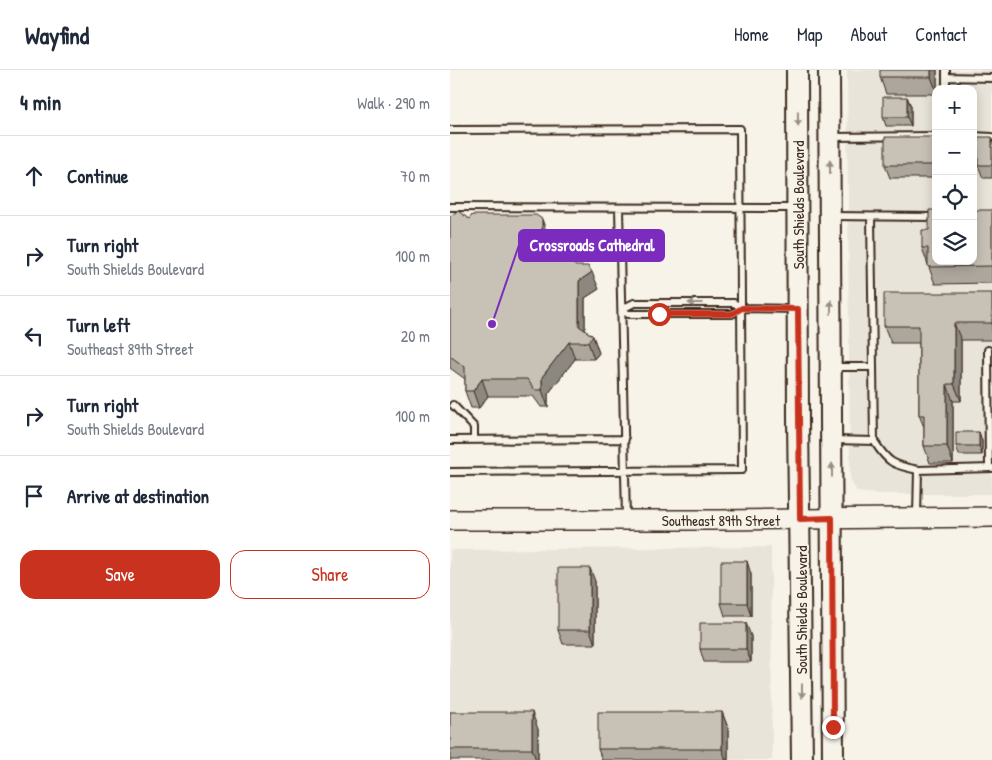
<!DOCTYPE html>
<meta charset="utf-8">
<style>
body{margin:0;font-family:"Patrick Hand",sans-serif;background:#f6f6f7;color:#1f2937}
.controls{position:absolute;right:15px;top:15px;display:grid;overflow:hidden;border-radius:10px;box-shadow:0 2px 12px #0003}
.controls button{width:45px;height:45px;display:grid;place-items:center;padding:0;border:0;border-bottom:1px solid #e0e1e3;background:#fff;color:#1f2937;font:25px sans-serif}
.stop{position:absolute;width:15px;height:15px;margin:-11px;border:4px solid #c8321e;border-radius:50%;background:#fff}
.stop.end{background:#c8321e;border-color:#fff;box-shadow:0 1px 5px #0008}
.list{margin:0;padding:0;list-style:none}
h2{display:flex;justify-content:space-between;align-items:center;height:65px;margin:0;padding:0 20px;font-size:21px}
h2 small{font-size:16px;font-weight:400;color:#747a83}
.list li{display:grid;grid-template-columns:32px 1fr auto;gap:15px;align-items:center;box-sizing:border-box;height:80px;padding:0 20px;border-top:1px solid #e0e1e3}
.list b{display:block;font-size:19px;white-space:nowrap}
.list p{margin:0;font-size:16px;white-space:nowrap;color:#747a83}
.list em{font-size:16px;font-style:normal;color:#747a83}
.actions{display:flex;gap:10px;padding:15px 20px}
.actions a{flex:1;padding:11px 0;border:1px solid #c8321e;border-radius:15px;text-align:center;font-size:18px;color:#c8321e}
.actions .main{background:#c8321e;color:#fff}
.icon{flex:none;width:28px;height:28px;fill:none;stroke:currentColor;stroke-width:2;stroke-linecap:round;stroke-linejoin:round}
.map{position:relative;flex:none;width:542px;height:690px;overflow:hidden}
header{display:flex;align-items:center;gap:30px;box-sizing:border-box;height:70px;padding:0 25px;background:#fff;border-bottom:1px solid #e0e1e3}
header strong{font-size:24px}
nav{display:flex;gap:28px;margin-inline-start:auto;font-size:18px}
main{display:flex}
aside{flex:1;background:#fff}
.map>svg:first-child{display:block}
.built{fill:#e9e4d9;fill-rule:evenodd}
.lines{fill:none;stroke-linecap:round;stroke-linejoin:round}
.lane-casing{stroke:#3b2a1e;stroke-width:10}
.secondary-casing{stroke:#3b2a1e;stroke-width:22}
.primary-casing{stroke:#3b2a1e;stroke-width:24}
.lane{stroke:#f7f3e8;stroke-width:6}
.secondary{stroke:#f7f3e8;stroke-width:19}
.primary{stroke:#f7f3e8;stroke-width:20}
.wall{fill:#aca69d;stroke:#3b2a1e}
.shaded-wall{fill:#8c877f;stroke:#3b2a1e}
.building{fill:#c8c1b6;stroke:#3b2a1e}
.oneway{fill:#998e83}
.route{stroke:#c8321e;stroke-width:6}
.labels{text-anchor:middle;dominant-baseline:central;stroke-width:4;stroke-linejoin:round;paint-order:stroke}
.street-label{font-size:15px;fill:#3b2a1e;stroke:#f7f3e8}
.leader{fill:none;stroke:#7b2cbf;stroke-width:2}
.callout-dot{fill:#7b2cbf;stroke:#f7f3e8;stroke-width:2}
.callout{fill:#7b2cbf;stroke:#7b2cbf;stroke-width:2}
.callout-label{font-size:16px;text-anchor:middle;font-weight:bold;fill:#fff}
</style>
<header>
<strong>Wayfind</strong>
<nav><a>Home</a><a>Map</a><a>About</a><a>Contact</a></nav>
</header>
<main>
<aside>
<h2>4 min<small>Walk · 290 m</small></h2>
<ul class="list">
<li><svg class="icon" aria-label="ahead" viewBox="0 0 24 24"><path d="M12 20V5M6 11l6-6 6 6"/></svg><div><b>Continue</b></div><em>70 m</em></li>
<li><svg class="icon" aria-label="right" viewBox="0 0 24 24"><path d="M7 20v-9h11M14 6l5 5-5 5"/></svg><div><b>Turn right</b><p>South Shields Boulevard</p></div><em>100 m</em></li>
<li><svg class="icon" aria-label="left" viewBox="0 0 24 24"><path d="M17 20v-9H6M10 6l-5 5 5 5"/></svg><div><b>Turn left</b><p>Southeast 89th Street</p></div><em>20 m</em></li>
<li><svg class="icon" aria-label="right" viewBox="0 0 24 24"><path d="M7 20v-9h11M14 6l5 5-5 5"/></svg><div><b>Turn right</b><p>South Shields Boulevard</p></div><em>100 m</em></li>
<li><svg class="icon" aria-label="arrive" viewBox="0 0 24 24"><path d="M6 21V4h12l-3 4 3 4H6"/></svg><div><b>Arrive at destination</b></div></li>
</ul>
<div class="actions"><a class="main">Save</a><a>Share</a></div>
</aside>
<div class="map">
<svg width="542" height="690" viewBox="0 0 542 690">
<rect width="100%" height="100%" fill="#f7f3e8"/>
<filter id="ink" filterUnits="userSpaceOnUse"><feTurbulence type="fractalNoise" baseFrequency=".02" numOctaves="2"/><feDisplacementMap in="SourceGraphic" scale="10" xChannelSelector="R" yChannelSelector="G"/><feConvolveMatrix kernelMatrix="1 2 1 2 8 2 1 2 1" color-interpolation-filters="sRGB"/></filter>
<g filter="url(#ink)">
<path class="built" d="M397,0H542V424H428L407,422L400,409ZM486,19H523V191H486Z
M321,477L322,690H0V480Z"/>
<g class="lines">
<g class="lane-casing">
<path id="lane" d="M496,7L542,8
M496,19V0
M0,60L290,59L292,400L0,402
M523,66L542,67
M381,67L486,66
M0,137L345,138
M169,138L176,448
M381,146L486,147
M421,147L424,371C438,393 443,395 468,400
M292,238L282,244H178L172,239L184,233H284L292,238L346,239
M538,280L539,398
M383,297H422
M3,335L24,357V370
M0,370L175,369
M383,370L424,371
M467,446L468,400L542,398"/>
</g>
<g class="secondary-casing">
<path id="secondary" d="M0,450H269L542,447"/>
</g>
<g class="primary-casing">
<path id="primary" d="M347,0L348,349L352,690
M379,0L383,690"/>
</g>
<use href="#lane" class="lane"/>
<use href="#secondary" class="secondary"/>
<use href="#primary" class="primary"/>
</g>
<path class="wall" d="M487,0V19H486V24H436L430,7Z
M457,27L461,36V56H436L433,47Z
M486,67V108H440L435,95Z
M542,67V108H533L528,95Z
M542,140V213L485,214L472,178L479,160Z
M0,146L19,149L98,166V175L149,219L135,228V260L143,266L149,283L144,289H125L98,324V337H91L83,326H38L29,338H21L15,321V309L0,298Z
M542,223V270H511V331H503V393H480L474,376V357L469,345V273H441L434,256Z
M529,362L532,371V385H509L506,376Z
M301,504V546H275L271,533Z
M145,511V574H113L108,560Z
M301,566V592H254L250,579Z
M0,642L88,659V690H0Z
M272,642L278,658V690H152L148,679Z"/>
<path class="shaded-wall" d="M481,0H487V19H486V20L481,7Z
M457,27L461,36V56L457,47Z
M92,149L98,166V187L92,170Z
M142,202L149,219L135,228V273L129,256V211Z
M504,253L511,270V331L504,314Z
M143,266L149,283L144,289L138,272Z
M119,272L125,289L98,324V337L92,320V307Z
M32,309L38,326L29,338L23,321Z
M497,314L503,331V393L497,376Z
M529,362L532,371V385L529,376Z
M297,491L301,504V546L297,533Z
M140,498L145,511V574L140,560Z
M296,553L301,566V592L296,579Z
M82,642L88,659V690H86L82,679Z
M272,642L278,658V690H276L272,679Z"/>
<path class="building" d="M430,0H481V7H430Z
M433,27H457V47H433Z
M435,67H486V95H435Z
M528,67H542V95H528Z
M479,140H486V191H523V140H542V196L478,197V178H472V160H479Z
M8,141L19,149L22,145H86L92,149V170L126,196H138L142,202L129,211V256L143,266L138,272H119L92,307V320H85L77,309H32L23,321H15V297L0,286V146Z
M434,223H542V253H504V314H497V376H474V345H469V256H434Z
M506,362H529V376H506Z
M271,491H297V533H271Z
M108,498H140V560H108Z
M250,553H296V579H250Z
M0,642H82V679H0Z
M148,642H272V679H148Z"/>
<defs><path id="oneway-solid" d="M-6-.8H1V-3.2L6.5 0L1 3.2V.8H-6Z" transform="scale(1.25)"/></defs>
<g class="oneway">
<use href="#oneway-solid" transform="translate(348 49) rotate(89)"/>
<use href="#oneway-solid" transform="translate(380 97) rotate(-91)"/>
<use href="#oneway-solid" transform="translate(245 233) rotate(-180)"/>
<use href="#oneway-solid" transform="translate(381 237) rotate(-90)"/>
<use href="#oneway-solid" transform="translate(382 400) rotate(-90)"/>
<use href="#oneway-solid" transform="translate(352 621) rotate(90)"/>
</g>
</g>
<g class="lines" filter="url(#ink)">
<path class="route" d="M209,244H282L292,238L348,239L350,449L382,448L383,657"/>
</g>
<g class="labels">
<g class="street-label">
<text transform="translate(348 135) rotate(-90)">South Shields Boulevard</text>
<text x="271" y="450">Southeast 89th Street</text>
<text transform="translate(351 540) rotate(-90)">South Shields Boulevard</text>
</g>
</g>
<path class="leader" d="M42 254L69 175"/>
<circle class="callout-dot" cx="42" cy="254" r="5"/>
<rect class="callout" x="69" y="160" width="145" height="31" rx="5"/>
<g class="callout-label">
<text x="142" y="181">Crossroads Cathedral</text>
</g>
</svg>
<div class="controls">
<button>+</button>
<button>−</button>
<button><svg class="icon" aria-label="locate" viewBox="0 0 24 24"><circle cx="12" cy="12" r="6"/><path d="M12 2v4M12 18v4M2 12h4M18 12h4"/></svg></button>
<button><svg class="icon" aria-label="layers" viewBox="0 0 24 24"><path d="M12 4l9 5-9 5-9-5zM3 14l9 5 9-5"/></svg></button>
</div>
<div class="stop" style="left:209px;top:244px"></div>
<div class="stop end" style="left:383px;top:657px"></div>
</div>
</main>
